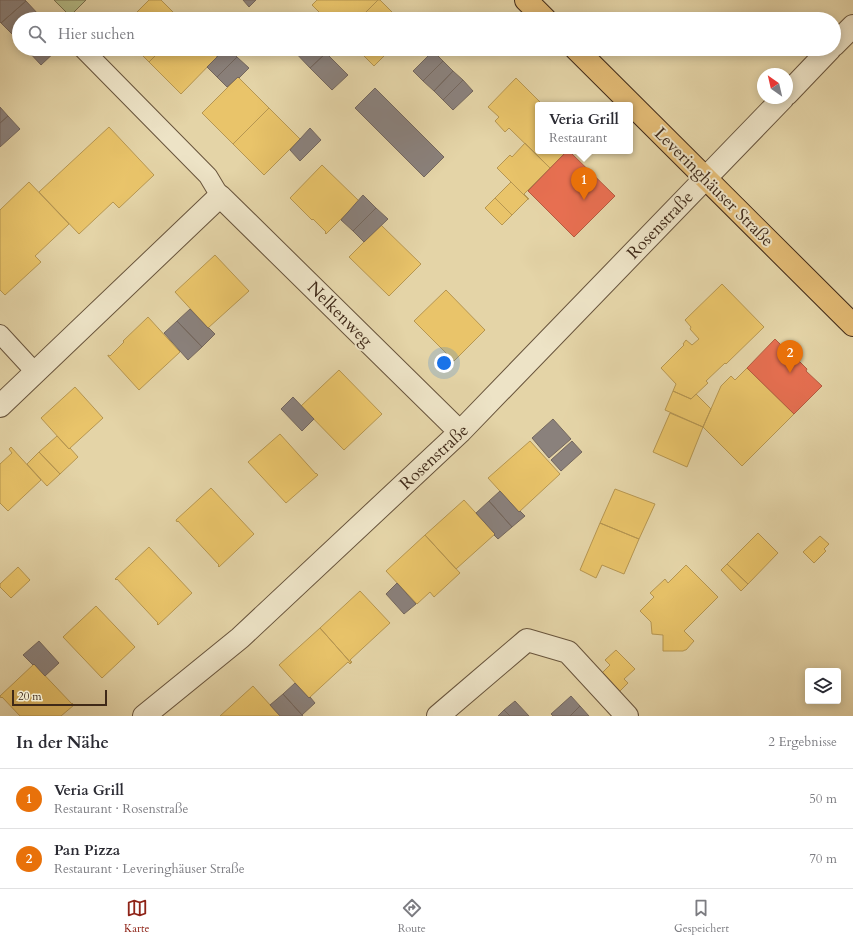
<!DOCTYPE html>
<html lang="de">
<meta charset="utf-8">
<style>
body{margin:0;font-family:Cardo,serif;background:#f7f7f7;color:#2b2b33}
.controls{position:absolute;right:12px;bottom:12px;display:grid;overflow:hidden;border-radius:4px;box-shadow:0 2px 10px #0003}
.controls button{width:36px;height:36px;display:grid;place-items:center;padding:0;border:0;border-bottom:1px solid #e1e1e2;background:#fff;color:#2b2b33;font:20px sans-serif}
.compass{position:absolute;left:757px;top:68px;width:36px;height:36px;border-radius:50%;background:#fff;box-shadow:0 2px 10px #0003;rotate:326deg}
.scale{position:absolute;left:12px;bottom:10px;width:95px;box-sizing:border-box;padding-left:4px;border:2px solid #3f2918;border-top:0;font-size:11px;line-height:14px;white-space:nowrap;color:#3f2918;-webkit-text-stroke:3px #ede3c6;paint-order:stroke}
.you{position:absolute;left:444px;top:363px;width:14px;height:14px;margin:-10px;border:3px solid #fff;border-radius:50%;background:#1a73e8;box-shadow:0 0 0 6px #1a73e833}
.badge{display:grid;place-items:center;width:26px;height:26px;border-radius:50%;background:#8f2418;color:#fff;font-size:13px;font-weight:700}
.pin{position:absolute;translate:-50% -33px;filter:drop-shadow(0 1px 2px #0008)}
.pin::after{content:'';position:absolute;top:21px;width:14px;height:12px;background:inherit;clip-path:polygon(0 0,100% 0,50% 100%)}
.popup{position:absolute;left:535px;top:102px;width:98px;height:52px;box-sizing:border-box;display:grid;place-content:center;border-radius:4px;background:#fff;filter:drop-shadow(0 1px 3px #0005);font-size:13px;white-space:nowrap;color:#7c7c81}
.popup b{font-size:15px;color:#2b2b33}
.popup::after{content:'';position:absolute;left:50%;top:100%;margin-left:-8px;border:8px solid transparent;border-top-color:#fff}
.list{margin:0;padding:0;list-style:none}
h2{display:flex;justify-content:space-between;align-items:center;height:52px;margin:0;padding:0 16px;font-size:17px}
h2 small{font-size:13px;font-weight:400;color:#7c7c81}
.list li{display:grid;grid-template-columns:26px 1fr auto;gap:12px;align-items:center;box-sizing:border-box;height:60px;padding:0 16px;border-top:1px solid #e1e1e2}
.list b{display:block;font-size:15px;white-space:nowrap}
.list p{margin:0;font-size:13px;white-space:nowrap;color:#7c7c81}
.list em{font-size:13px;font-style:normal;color:#7c7c81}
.icon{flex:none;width:22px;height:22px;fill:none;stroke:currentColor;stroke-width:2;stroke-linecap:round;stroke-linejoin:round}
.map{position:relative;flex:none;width:853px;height:716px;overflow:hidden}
.search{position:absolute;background:#fff;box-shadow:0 2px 10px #0003;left:12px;right:12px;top:12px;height:44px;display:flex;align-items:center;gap:10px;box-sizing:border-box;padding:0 14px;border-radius:22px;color:#7c7c81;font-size:15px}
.sheet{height:172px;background:#fff}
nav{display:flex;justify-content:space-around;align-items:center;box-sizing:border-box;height:56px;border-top:1px solid #e1e1e2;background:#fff;font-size:11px;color:#7c7c81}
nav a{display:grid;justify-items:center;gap:2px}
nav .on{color:#8f2418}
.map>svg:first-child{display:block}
.green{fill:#b5bc87;stroke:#7a7250}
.homes{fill:#e9c46a;stroke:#b69651}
.shops{fill:#e76f51;stroke:#b55a40}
.industry{fill:#8a817c;stroke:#74675e}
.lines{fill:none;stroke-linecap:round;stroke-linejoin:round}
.service-casing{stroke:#68543c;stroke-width:20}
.minor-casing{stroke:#68543c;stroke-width:24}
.primary-casing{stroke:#3f2918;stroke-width:24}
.service{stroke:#ede3c6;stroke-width:18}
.minor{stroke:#ede3c6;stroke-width:22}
.primary{stroke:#e2ba74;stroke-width:22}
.labels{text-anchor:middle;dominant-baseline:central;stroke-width:4;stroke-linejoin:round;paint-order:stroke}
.street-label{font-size:17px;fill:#3f2918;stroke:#ede3c6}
</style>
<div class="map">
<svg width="853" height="716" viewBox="0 0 853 716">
<rect width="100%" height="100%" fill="#e4d4a7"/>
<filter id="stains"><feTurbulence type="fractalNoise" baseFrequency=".005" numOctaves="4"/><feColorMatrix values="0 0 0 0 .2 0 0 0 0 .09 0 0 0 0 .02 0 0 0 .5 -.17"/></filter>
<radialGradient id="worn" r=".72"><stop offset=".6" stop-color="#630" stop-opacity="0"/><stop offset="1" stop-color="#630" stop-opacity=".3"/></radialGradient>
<path class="green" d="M54,0H86L70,16Z"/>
<path class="homes" d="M149,0H161L180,19H130Z
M317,0H378L359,19H326L312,5Z
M378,0H380L399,19H359Z
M136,49H162L149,62Z
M162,49H210L217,57L181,94L149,62Z
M357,49H391L374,66Z
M238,77L269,108L233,144L202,113Z
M516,78L543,105H538V151H567L550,168L509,128L505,132L495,121L499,117L488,107Z
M269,108L300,139L264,175L233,144Z
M109,127L154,175L119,208L113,202L79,234L39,192Z
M525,143L550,168L524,194L529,199H528L497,168L510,155L512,157Z
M322,165L359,201L326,234L325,233L326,232L313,219L312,220L290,198Z
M29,182L69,224L35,256L41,262L5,295L0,290V210Z
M511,182L528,199L512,215L495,198Z
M495,198L512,215L502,225L485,208Z
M381,225L421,264L389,296L349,257Z
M215,255L249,291L208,328L175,292Z
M722,284L764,327L726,364L725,363L706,381L708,383L691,399L673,391L676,384L661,368L684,345L683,344L686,340L692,345L699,339L690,329L691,327L685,320Z
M446,290L485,330L454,361L414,321Z
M148,317L180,352L139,390L108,356V355L110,356L124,342L123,341Z
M747,368L794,414L742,466L703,427L721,386L731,376L735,380Z
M339,370L382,414L344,450L301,406Z
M75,387L103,418L69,449L41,418Z
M673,391L691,399L696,394L711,409L703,427L665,410Z
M670,413L703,427L687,467L653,452Z
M280,434L316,474V473L318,475L286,503L248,462Z
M57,436L69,449L70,448L78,457L60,474L39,452Z
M530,441L560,474L519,512L488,478Z
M11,447L41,480L8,511L0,503V464L12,453L9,449Z
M39,452L60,474L47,486L27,464Z
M211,488L254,534L219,567L218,566L219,565L178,521L177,522L176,520Z
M615,489L655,504L639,539L600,523Z
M464,500L495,534L456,569L425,535Z
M600,523L639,539L624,574L602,565L596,578L580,570Z
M758,533L778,553L748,584L727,564Z
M425,535L460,573L434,597L430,592L417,604L386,571Z
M820,536L829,544L824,549L826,551L814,563L803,552Z
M149,547L192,593L158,625L157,624L158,623L117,579L116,580L115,579Z
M727,564L748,584L741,591L721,570Z
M686,565L718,597L684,631L694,641L686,650H685L683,651H663V635L652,634L651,622L640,611L654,597L650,593L665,579L668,583Z
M18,567L30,580L11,598L0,587V584Z
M360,591L390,623L350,660L352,662L351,663L320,628Z
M96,606L135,647L102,678L63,637Z
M320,628L351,663L350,664L348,662L309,698L279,665Z
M616,650L635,669L624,679L628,683L619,692L601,674L610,665L605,660Z
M34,664L72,704V703L74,705L61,716H20L2,697L1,698L0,696Z
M253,686L280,716H220Z"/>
<path class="shops" d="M567,151H569L615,196L574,237L528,191Z
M775,339L790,354L791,353L807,369L806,371L822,386L794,414L747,368Z"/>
<path class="industry" d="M0,0H25L26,1L1,23L0,22Z
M243,0H256L249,7Z
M26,1L39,15L34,19H19V33L15,37L1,23Z
M30,49H58L41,65L28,51Z
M225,49H229L237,57L217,77L207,67Z
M292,49H322L326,53L310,68Z
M433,51L443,61L423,81L413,71Z
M326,53L348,75L332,90L310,68Z
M237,57L249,68L239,78L238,77L227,87L217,77Z
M443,61L453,71L434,91L423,81Z
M453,71L463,80L443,100L434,91Z
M463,80L473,91L453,110L443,100Z
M375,88L444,157L424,177L355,108Z
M0,107L8,116L0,123Z
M8,116L20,129L0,147V123Z
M310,128L321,140L300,161L290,150Z
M363,195L376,208L353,231L341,220Z
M376,208L388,219L364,242L353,231Z
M190,309L208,328H209L215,334L202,347L177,321Z
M177,321L202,347L188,360L164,333Z
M293,397L314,419L302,431L281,409Z
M553,419L571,439L549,458L532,438Z
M572,441L582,452L561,471L551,460Z
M500,491L519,512L520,511L525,516L512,527L489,501Z
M489,501L512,527L498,539L494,535L495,534L476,513Z
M397,583L416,604L404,614L386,594Z
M39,641L59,663L45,676L34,664L33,665L23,655Z
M295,683L309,698L310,697L315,703L302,715L283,694Z
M283,694L302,715L303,716H280L270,705Z
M571,696L580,706L570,716H553L551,714Z
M515,701L529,716H510L504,710Z
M580,706L589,716H570Z
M504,710L510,716H498Z"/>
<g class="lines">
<g class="service-casing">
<path id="service" d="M83,49L208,176L220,196
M0,334L35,372"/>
</g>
<g class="minor-casing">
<path id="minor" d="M834,45L853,26
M787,94L830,49
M0,406L220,196L460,432
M144,716L240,638L460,432L783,98
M438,716L527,640L568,652L627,716"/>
</g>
<g class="primary-casing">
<path id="primary" d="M526,0L545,19
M576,49L853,325"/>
</g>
<use href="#service" class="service"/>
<use href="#minor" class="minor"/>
<use href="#primary" class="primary"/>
</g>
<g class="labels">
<g class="street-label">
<text transform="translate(714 187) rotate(45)">Leveringhäuser Straße</text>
<text transform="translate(660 225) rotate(-46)">Rosenstraße</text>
<text transform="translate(340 314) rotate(45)">Nelkenweg</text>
<text transform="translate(434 457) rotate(-43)">Rosenstraße</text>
</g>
</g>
<rect width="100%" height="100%" filter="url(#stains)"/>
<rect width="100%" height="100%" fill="url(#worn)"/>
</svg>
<div class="controls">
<button><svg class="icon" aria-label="layers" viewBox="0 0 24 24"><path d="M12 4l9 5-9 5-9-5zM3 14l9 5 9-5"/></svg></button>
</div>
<svg class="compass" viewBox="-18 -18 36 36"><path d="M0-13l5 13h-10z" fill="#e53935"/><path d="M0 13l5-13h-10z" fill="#7c7c81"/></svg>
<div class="scale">20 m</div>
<div class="you"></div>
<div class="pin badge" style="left:584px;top:200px;background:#e8710a">1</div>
<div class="popup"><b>Veria Grill</b>Restaurant</div>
<div class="pin badge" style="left:790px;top:373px;background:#e8710a">2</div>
<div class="search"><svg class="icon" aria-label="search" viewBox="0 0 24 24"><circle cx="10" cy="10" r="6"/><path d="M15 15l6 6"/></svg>Hier suchen</div>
</div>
<section class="sheet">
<h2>In der Nähe<small>2 Ergebnisse</small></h2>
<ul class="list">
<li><span class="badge" style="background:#e8710a">1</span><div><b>Veria Grill</b><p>Restaurant · Rosenstraße</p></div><em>50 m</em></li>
<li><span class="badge" style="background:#e8710a">2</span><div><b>Pan Pizza</b><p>Restaurant · Leveringhäuser Straße</p></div><em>70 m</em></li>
</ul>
</section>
<nav>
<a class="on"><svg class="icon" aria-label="map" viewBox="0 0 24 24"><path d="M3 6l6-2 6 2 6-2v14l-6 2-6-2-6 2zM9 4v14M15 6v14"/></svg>Karte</a>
<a><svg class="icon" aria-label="directions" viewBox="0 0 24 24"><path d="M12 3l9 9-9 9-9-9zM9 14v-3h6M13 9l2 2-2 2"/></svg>Route</a>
<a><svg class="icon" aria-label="saved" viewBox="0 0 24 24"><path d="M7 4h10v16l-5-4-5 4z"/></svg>Gespeichert</a>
</nav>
